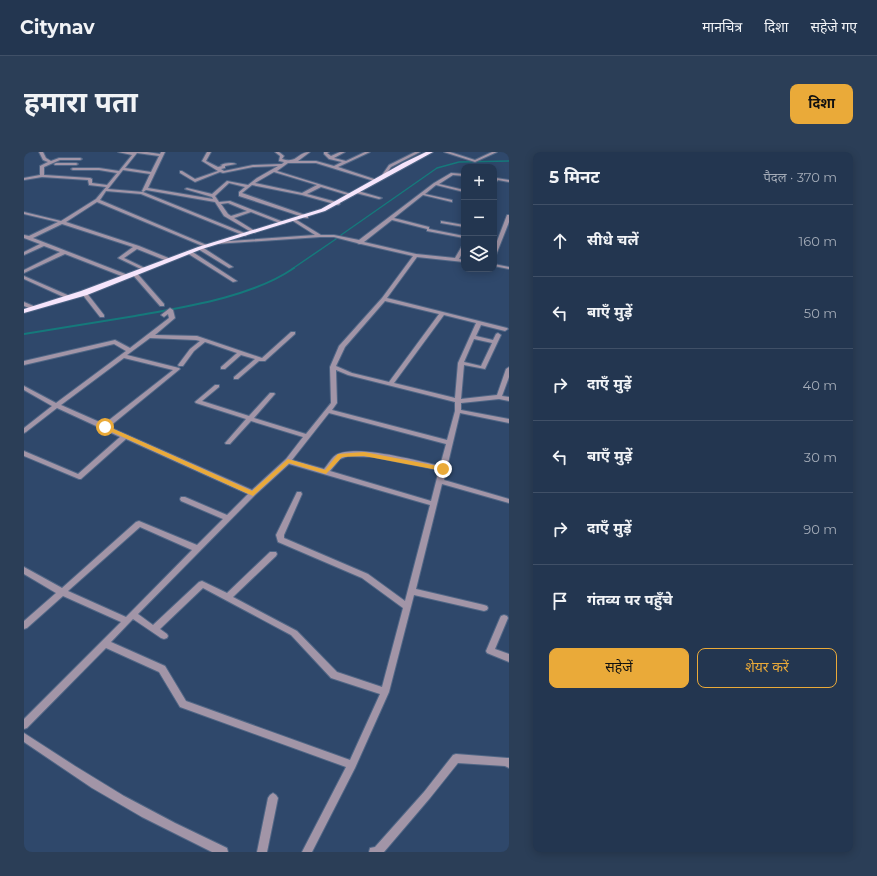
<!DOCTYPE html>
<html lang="hi">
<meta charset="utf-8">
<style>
body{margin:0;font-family:Montserrat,"Noto Sans Devanagari",sans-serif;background:#2b3e57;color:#f1f3f6}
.controls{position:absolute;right:12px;top:12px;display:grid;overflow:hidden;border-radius:8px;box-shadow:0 2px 10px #0003}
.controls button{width:36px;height:36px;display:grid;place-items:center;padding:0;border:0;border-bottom:1px solid #405067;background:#233650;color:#f1f3f6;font:20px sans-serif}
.stop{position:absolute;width:12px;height:12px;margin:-9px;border:3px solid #eaaa39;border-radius:50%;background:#fff}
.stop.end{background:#eaaa39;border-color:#fff;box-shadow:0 1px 4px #0008}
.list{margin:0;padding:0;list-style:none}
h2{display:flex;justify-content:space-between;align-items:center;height:52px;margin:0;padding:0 16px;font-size:17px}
h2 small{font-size:13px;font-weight:400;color:#a3abb7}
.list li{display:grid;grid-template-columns:26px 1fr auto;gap:12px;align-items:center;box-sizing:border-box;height:72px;padding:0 16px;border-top:1px solid #405067}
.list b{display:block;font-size:15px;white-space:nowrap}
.list em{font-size:13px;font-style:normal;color:#a3abb7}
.actions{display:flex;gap:8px;padding:12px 16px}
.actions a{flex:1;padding:9px 0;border:1px solid #eaaa39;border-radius:8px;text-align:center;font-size:14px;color:#eaaa39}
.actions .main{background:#eaaa39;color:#111}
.icon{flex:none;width:22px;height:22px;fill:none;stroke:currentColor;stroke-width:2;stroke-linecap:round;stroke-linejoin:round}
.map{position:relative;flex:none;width:485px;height:700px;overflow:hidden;border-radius:8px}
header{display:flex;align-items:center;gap:24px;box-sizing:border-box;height:56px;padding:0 20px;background:#233650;border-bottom:1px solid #405067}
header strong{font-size:19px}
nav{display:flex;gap:22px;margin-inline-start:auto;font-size:14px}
.intro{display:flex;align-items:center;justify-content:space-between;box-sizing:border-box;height:96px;padding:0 24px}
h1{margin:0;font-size:28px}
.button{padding:10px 18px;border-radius:8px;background:#eaaa39;color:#111;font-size:14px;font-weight:700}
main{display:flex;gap:24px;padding:0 24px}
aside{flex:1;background:#233650;border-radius:8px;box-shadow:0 2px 10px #0003}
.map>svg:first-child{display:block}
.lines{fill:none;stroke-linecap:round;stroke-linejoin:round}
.stream-far1{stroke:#15797b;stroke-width:1.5}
.stream{stroke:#15797b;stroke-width:2}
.minor-casing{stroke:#506685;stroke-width:2}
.major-casing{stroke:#506685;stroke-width:2}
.minor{fill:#a295a7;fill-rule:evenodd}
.major{fill:#f6e5fc;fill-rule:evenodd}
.route{fill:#eaaa39}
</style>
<header>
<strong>Citynav</strong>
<nav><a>मानचित्र</a><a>दिशा</a><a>सहेजे गए</a></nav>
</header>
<div class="intro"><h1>हमारा पता</h1><a class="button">दिशा</a></div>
<main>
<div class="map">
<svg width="485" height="700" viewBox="0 0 485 700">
<rect width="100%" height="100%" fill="#2f486b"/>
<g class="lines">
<path class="stream-far1" d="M317,83L413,16L435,10L485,9
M268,117L312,87"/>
<path class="stream" d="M0,182C37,176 74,170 111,164C161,155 228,145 270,116"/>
<g class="minor-casing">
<path id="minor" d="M15,0H19L22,6L27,9L35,6H56L58,7L56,8H36L20,15V23L66,26L68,27V31L83,33L93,21L75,18H49L47,17L49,16H75L95,19L108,3L94,0H123L136,2L137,0H141L124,36L189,47L188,45L161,37L163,36L188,42L203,29L224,33L233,26L254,14L229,15L199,21L196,20L171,30L156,21V19H158L171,27L194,19L178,9L183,0H187L182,9L194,15L198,14L197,13C200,11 209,10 212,12L201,14V16L197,17L200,19L229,13L258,12L260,10L255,9L256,4L251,0H255L260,4L258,7C274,12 273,0 286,0L274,9H292L310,14L318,10L305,7L300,2V0H305L303,1L307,4L316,0H321L310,6L322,9L341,0H346L314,15L353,28L350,29L292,11H264L253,19L330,43L327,44L297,35L283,42L316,51V52L314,53L278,43L228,33L218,41L284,64V66H282L215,44V40L221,35L205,31L191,44L195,50L206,49L262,71L258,72L227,60L210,66L231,79V81H229L200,64L191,50L122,38L119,40L223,82V83L221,84L117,42L82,39L76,48L185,94L181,95L73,50L42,70L115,94L147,107V109H143L113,97L100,106L123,117L119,118L94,106L109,95L38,72L9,86L104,123V125H100L41,102L0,121V118L36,100L20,94L0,103V100L16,92L0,86V83L5,84L34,70L0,62V60L37,69L72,47L82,35L65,33L64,28L18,25L0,28V26L16,23V14L24,10L19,8ZM113,1L135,4L127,20L101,16ZM99,18L126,22L118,39L119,40L84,37ZM250,20L293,33L278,41L231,31ZM204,51L223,59L207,64L204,62L197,52Z
M391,0H396L367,15L361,24H359L358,23L365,13Z
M420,0H426L451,8L468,0H473L451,10Z
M32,11H52L54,12L52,13H31L30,12Z
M427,21L440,22V24L429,23L415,32L440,38V40L412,33L401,42L428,48V50L399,43L370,66L405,75V77L440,84V86L403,79V77L368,68L340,90L392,102L431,106L438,94L440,93V98L435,107L440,108V110L393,105L363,146L483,176L484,177L481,179L457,173L452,184L469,188L472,182L474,181L477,183L461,217L440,213L437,247L473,243L482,217L485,215V225L478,244L485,245V249L475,247L437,251V258L485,267V271L436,261L420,328L485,347V351L418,332L392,437L460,453L463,454L464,456L463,458L460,459L390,443L365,540L331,616L288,700H278L322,615L156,555L135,520L82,496L3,576L0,577V567L97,470L39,444L3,476L0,477V469L32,441L0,422V415L38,436L112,370L115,369L173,393L199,367L157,349L156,347L157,345H161L203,363L224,342L102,287L57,327H55L0,304V299L54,322L96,285L33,256L2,280L0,281V276L28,254L0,238V234L32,251L102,199L90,192L0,213V209L91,188L106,196L145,166L144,162L140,165L137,163L146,156L149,158L151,166L131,183L173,184L238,206L267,180H271V182L241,209H235L214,227H210V225L231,207L217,203L201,217H197V215L213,201L181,190L170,199L159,214H155L154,213L166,197L176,189L172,188L126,186L103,203L155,216L156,217L85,275L228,338L262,307L279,285L227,269L206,292H202L201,291L202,290L222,267L172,251L171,250L172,249L191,233H195V235L178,249L225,264L246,241H250L251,242L250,243L230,266L282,282L307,251L306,215L315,194L358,146L389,104L337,92H335L333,91L310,85H296L191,92L189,91L191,90L291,83L269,69V67H271L297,83H310L335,88L410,31ZM361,149L415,162L365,230L328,221L312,214L321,195ZM420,163L452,171L434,211L431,246L370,231ZM450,187L468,191L457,214L440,210ZM100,206L149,218L80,272L37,253ZM312,218L324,223L431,250V259L423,288L308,258L313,251ZM305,261L422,292L416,314C393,309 332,292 312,303C307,306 304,313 300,317L268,308ZM324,304L350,305L415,318L407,349L306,319L316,307ZM265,312L406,353L381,449L344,422L260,386V383L278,342L277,340H273L272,342L252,383L254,390L338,426L379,456L358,535L313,520L273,479L209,445L252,404L253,402L252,400H246L203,441L178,429L175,430L129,473L114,462L231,343ZM116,375L168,398L102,465L44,439ZM179,436L267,483L307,526L356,542L326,608L162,549L141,514L87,490L109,467L137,486L140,487L143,486L144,484L143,482L136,477Z
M472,26L485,28V30L474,28L470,33V29Z
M332,39H334L358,46L355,47L332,41Z
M483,63H485V70L472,103L470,104V97Z
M417,69L440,73V75L417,71Z
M174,95H178L209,115L205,116L174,97Z
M163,99H167L213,129L209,130L163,101Z
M470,112L485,115V117L470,114Z
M108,120H112L140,152V154H136L108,122Z
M0,124L48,145L49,146L48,147H44L0,127Z
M60,139L62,140L80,163V165H76L58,142L57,141Z
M0,150L12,155L13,156L10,158L0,154Z
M480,463L483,464L484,466L471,497L485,502V510L463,501L462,499L476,466L477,464Z
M0,581L51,614L100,644L151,671L203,696L204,700H188L118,665L68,636L0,590Z
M432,602L483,606H485V616L481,614L434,611L406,646L360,700H345L346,696L351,695L400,640L429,603Z
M249,641L252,643L254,646L243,700H233L244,646L246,643Z"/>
</g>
<g class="major-casing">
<path id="major" d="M402,0H409L301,59L178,97L63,143L0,161V157L57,139L174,95L297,57L379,11Z"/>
</g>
<use href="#minor" class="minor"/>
<use href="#major" class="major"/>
</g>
<path class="route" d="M79,274H83L228,339L264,307L301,318L314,302L340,300L419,315L422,317L419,319L340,304L318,305L302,322L265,311L229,344L79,276Z"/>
</svg>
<div class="controls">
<button>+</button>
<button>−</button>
<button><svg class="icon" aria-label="layers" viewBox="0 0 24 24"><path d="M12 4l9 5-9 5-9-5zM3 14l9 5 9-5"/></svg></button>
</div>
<div class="stop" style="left:81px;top:275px"></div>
<div class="stop end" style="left:419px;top:317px"></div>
</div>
<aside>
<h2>5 मिनट<small>पैदल · 370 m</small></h2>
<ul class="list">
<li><svg class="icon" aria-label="ahead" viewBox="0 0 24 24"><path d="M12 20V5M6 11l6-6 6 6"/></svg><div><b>सीधे चलें</b></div><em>160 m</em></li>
<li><svg class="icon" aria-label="left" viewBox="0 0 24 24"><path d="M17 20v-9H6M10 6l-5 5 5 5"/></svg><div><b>बाएँ मुड़ें</b></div><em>50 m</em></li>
<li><svg class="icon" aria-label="right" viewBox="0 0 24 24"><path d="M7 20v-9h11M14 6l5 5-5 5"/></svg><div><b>दाएँ मुड़ें</b></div><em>40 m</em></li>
<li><svg class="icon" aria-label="left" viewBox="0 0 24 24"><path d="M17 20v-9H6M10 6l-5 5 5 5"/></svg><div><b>बाएँ मुड़ें</b></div><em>30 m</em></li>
<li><svg class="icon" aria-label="right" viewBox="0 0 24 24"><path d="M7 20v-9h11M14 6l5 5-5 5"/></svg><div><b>दाएँ मुड़ें</b></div><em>90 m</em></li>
<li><svg class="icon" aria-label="arrive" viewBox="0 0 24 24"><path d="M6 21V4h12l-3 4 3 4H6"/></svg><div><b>गंतव्य पर पहुँचे</b></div></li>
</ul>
<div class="actions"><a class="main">सहेजें</a><a>शेयर करें</a></div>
</aside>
</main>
